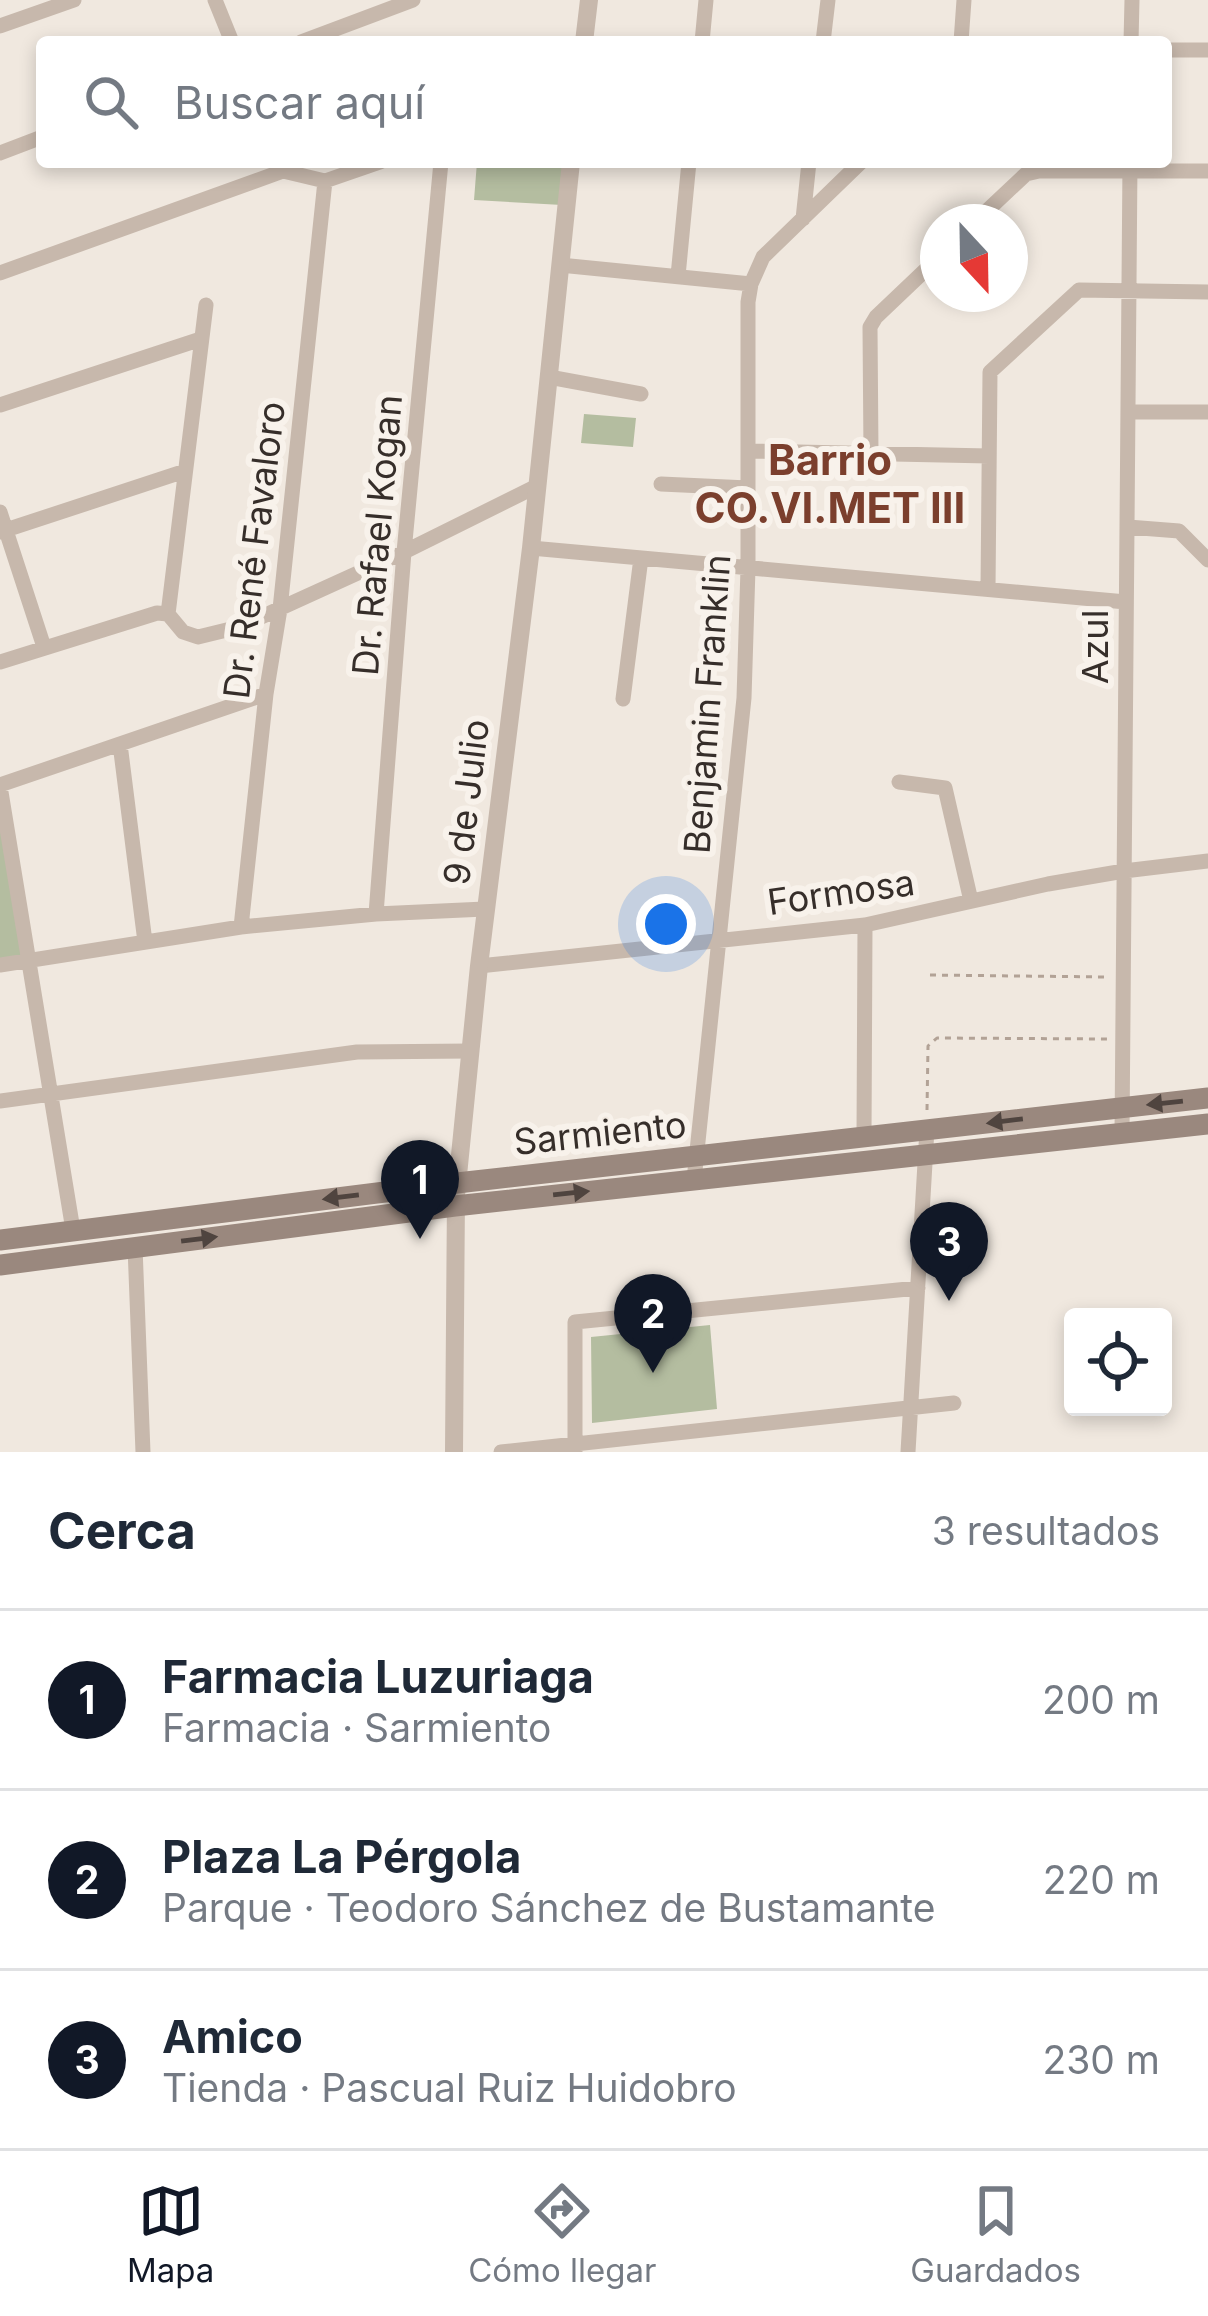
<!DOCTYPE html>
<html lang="es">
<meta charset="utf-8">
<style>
body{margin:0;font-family:Inter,sans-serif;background:#f6f6f7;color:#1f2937}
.controls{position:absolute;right:36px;bottom:36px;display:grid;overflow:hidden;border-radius:12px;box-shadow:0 6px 18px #0003}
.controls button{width:108px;height:108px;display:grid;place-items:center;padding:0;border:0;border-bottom:3px solid #e0e1e3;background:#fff;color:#1f2937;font:60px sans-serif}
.compass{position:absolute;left:920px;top:204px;width:108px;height:108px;border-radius:50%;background:#fff;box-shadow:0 6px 18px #0003;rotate:158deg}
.you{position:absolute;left:666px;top:924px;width:42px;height:42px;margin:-30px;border:9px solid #fff;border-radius:50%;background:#1a73e8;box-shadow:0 0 0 18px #1a73e833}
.badge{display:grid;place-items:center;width:78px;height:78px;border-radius:50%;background:#111827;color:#fff;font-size:39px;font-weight:700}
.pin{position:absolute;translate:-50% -99px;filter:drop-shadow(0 3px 6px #0008)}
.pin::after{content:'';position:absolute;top:63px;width:42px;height:36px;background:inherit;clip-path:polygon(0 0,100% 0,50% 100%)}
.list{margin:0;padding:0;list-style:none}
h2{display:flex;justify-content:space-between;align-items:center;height:156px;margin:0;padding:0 48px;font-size:51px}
h2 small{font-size:39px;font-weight:400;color:#747a83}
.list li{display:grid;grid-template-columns:78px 1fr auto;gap:36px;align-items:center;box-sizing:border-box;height:180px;padding:0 48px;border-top:3px solid #e0e1e3}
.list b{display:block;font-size:45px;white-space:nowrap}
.list p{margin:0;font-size:39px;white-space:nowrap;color:#747a83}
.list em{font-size:39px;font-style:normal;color:#747a83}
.icon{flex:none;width:66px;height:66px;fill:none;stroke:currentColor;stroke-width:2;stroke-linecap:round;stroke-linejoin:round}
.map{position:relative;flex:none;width:1208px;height:1452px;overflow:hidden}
.search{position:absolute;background:#fff;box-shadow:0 6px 18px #0003;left:36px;right:36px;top:36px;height:132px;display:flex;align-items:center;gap:30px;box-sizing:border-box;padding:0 42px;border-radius:12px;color:#747a83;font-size:45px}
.sheet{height:696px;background:#fff}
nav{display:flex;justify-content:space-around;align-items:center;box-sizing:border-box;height:168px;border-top:3px solid #e0e1e3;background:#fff;font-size:33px;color:#747a83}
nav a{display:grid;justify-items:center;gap:6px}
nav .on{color:#111827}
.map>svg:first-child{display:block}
.green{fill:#b4bda0}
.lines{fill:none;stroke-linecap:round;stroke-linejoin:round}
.path{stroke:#b2a296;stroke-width:3;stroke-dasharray:6 6;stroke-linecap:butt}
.minor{stroke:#c7b8ac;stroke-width:15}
.tertiary{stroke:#c7b8ac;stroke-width:18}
.secondary{stroke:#9a887e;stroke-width:21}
.oneway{fill:#4f443f}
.labels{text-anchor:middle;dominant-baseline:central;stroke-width:12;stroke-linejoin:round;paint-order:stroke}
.street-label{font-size:36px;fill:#362e2a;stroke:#f8f2eb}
.quarter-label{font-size:42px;font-weight:bold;fill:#7b3f2d;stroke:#f8f2eb}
</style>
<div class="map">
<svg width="1208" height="1452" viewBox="0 0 1208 1452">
<rect width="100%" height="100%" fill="#f0e8df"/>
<path class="green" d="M477,162H567L562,205L474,200Z
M584,414L636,418L633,447L581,443Z
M0,786L29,961L0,965Z
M710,1325L717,1409L592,1423L591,1337Z"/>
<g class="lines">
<path class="path" d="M930,975L1108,977
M927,1110L928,1046L937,1038L1110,1039"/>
<path class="minor" d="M215,0L232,42
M0,26L74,0
M301,42L413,0
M702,42L706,0
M823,42L828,0
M961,42L964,0
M1131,42L1132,0
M1166,50H1208
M0,153L42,137
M803,219L809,162
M975,222L1026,174L1039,171H1208
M560,265L751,284L763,257L861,162
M0,273L283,171L325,181L380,162
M678,276L689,162
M549,377L641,394
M0,405L201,339
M1128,412H1208
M748,451L989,456
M871,454L870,327L876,317L938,258
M661,484L748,488
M0,512L44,647
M1128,527L1179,531L1208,560
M0,532L185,471
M531,548L1126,602
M988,589L990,372L1079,290L1208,292
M168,614L206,305
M0,662L157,613L168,614L183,632L198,637L239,627L404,552L537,486
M623,699L641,558
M120,744L145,942
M899,782L945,788L971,901
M0,785L266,694
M0,786L73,1230
M376,914L404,552L441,162
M241,927L266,694L280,609L325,181
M0,965L241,927L376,914L485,909
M479,966L865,925L1048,884L1124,871L1208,861
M0,1101L357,1052L470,1051
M1122,1133L1130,162
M864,1137L865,925
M694,1180L744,698L748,568V302L751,284
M135,1247L143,1452
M501,1452L954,1403
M575,1452V1322L918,1288
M908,1452L927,1129"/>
<path class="tertiary" d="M584,42L589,0
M454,1452L456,1195L479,966L531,548L571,162"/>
<path class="secondary" d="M0,1240L457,1183L1208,1098
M0,1265L455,1206L1208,1124"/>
</g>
<defs><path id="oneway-solid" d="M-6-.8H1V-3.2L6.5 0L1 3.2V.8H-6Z" transform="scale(3)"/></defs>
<g class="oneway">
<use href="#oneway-solid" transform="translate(1165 1103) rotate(174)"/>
<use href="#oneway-solid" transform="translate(1005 1121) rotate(173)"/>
<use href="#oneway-solid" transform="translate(571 1193) rotate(-6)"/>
<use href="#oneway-solid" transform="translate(341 1197) rotate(173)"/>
<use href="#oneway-solid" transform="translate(199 1239) rotate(-7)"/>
</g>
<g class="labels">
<g class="street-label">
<text transform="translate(377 535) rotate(-85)">Dr. Rafael Kogan</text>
<text transform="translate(254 550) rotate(-83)">Dr. René Favaloro</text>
<text transform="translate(1095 647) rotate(-90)">Azul</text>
<text transform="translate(707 704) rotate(-86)">Benjamin Franklin</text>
<text transform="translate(466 802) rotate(-83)">9 de Julio</text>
<text transform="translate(841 892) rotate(-8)">Formosa</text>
<text transform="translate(600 1133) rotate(-6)">Sarmiento</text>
</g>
<g class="quarter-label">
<text x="830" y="459">Barrio<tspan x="830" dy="48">CO.VI.MET III</tspan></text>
</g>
</g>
</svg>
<div class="controls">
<button><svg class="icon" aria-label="locate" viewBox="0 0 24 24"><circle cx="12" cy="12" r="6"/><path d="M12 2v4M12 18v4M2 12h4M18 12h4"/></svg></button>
</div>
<svg class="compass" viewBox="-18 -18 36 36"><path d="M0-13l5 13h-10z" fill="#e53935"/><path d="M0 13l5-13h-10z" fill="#747a83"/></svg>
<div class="you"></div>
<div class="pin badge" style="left:420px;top:1239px">1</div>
<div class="pin badge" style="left:653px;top:1373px">2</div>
<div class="pin badge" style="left:949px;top:1301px">3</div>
<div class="search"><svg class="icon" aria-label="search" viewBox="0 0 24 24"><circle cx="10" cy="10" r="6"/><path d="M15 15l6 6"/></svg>Buscar aquí</div>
</div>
<section class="sheet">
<h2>Cerca<small>3 resultados</small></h2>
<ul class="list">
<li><span class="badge">1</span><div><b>Farmacia Luzuriaga</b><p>Farmacia · Sarmiento</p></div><em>200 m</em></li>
<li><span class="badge">2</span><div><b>Plaza La Pérgola</b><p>Parque · Teodoro Sánchez de Bustamante</p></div><em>220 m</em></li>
<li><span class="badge">3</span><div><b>Amico</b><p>Tienda · Pascual Ruiz Huidobro</p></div><em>230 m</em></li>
</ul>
</section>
<nav>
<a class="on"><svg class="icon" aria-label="map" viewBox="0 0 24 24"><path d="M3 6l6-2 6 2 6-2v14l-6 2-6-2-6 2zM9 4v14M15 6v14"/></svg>Mapa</a>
<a><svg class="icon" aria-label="directions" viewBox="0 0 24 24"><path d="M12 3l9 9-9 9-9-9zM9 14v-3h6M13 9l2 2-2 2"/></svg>Cómo llegar</a>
<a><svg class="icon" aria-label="saved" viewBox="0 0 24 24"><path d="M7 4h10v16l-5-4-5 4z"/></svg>Guardados</a>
</nav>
